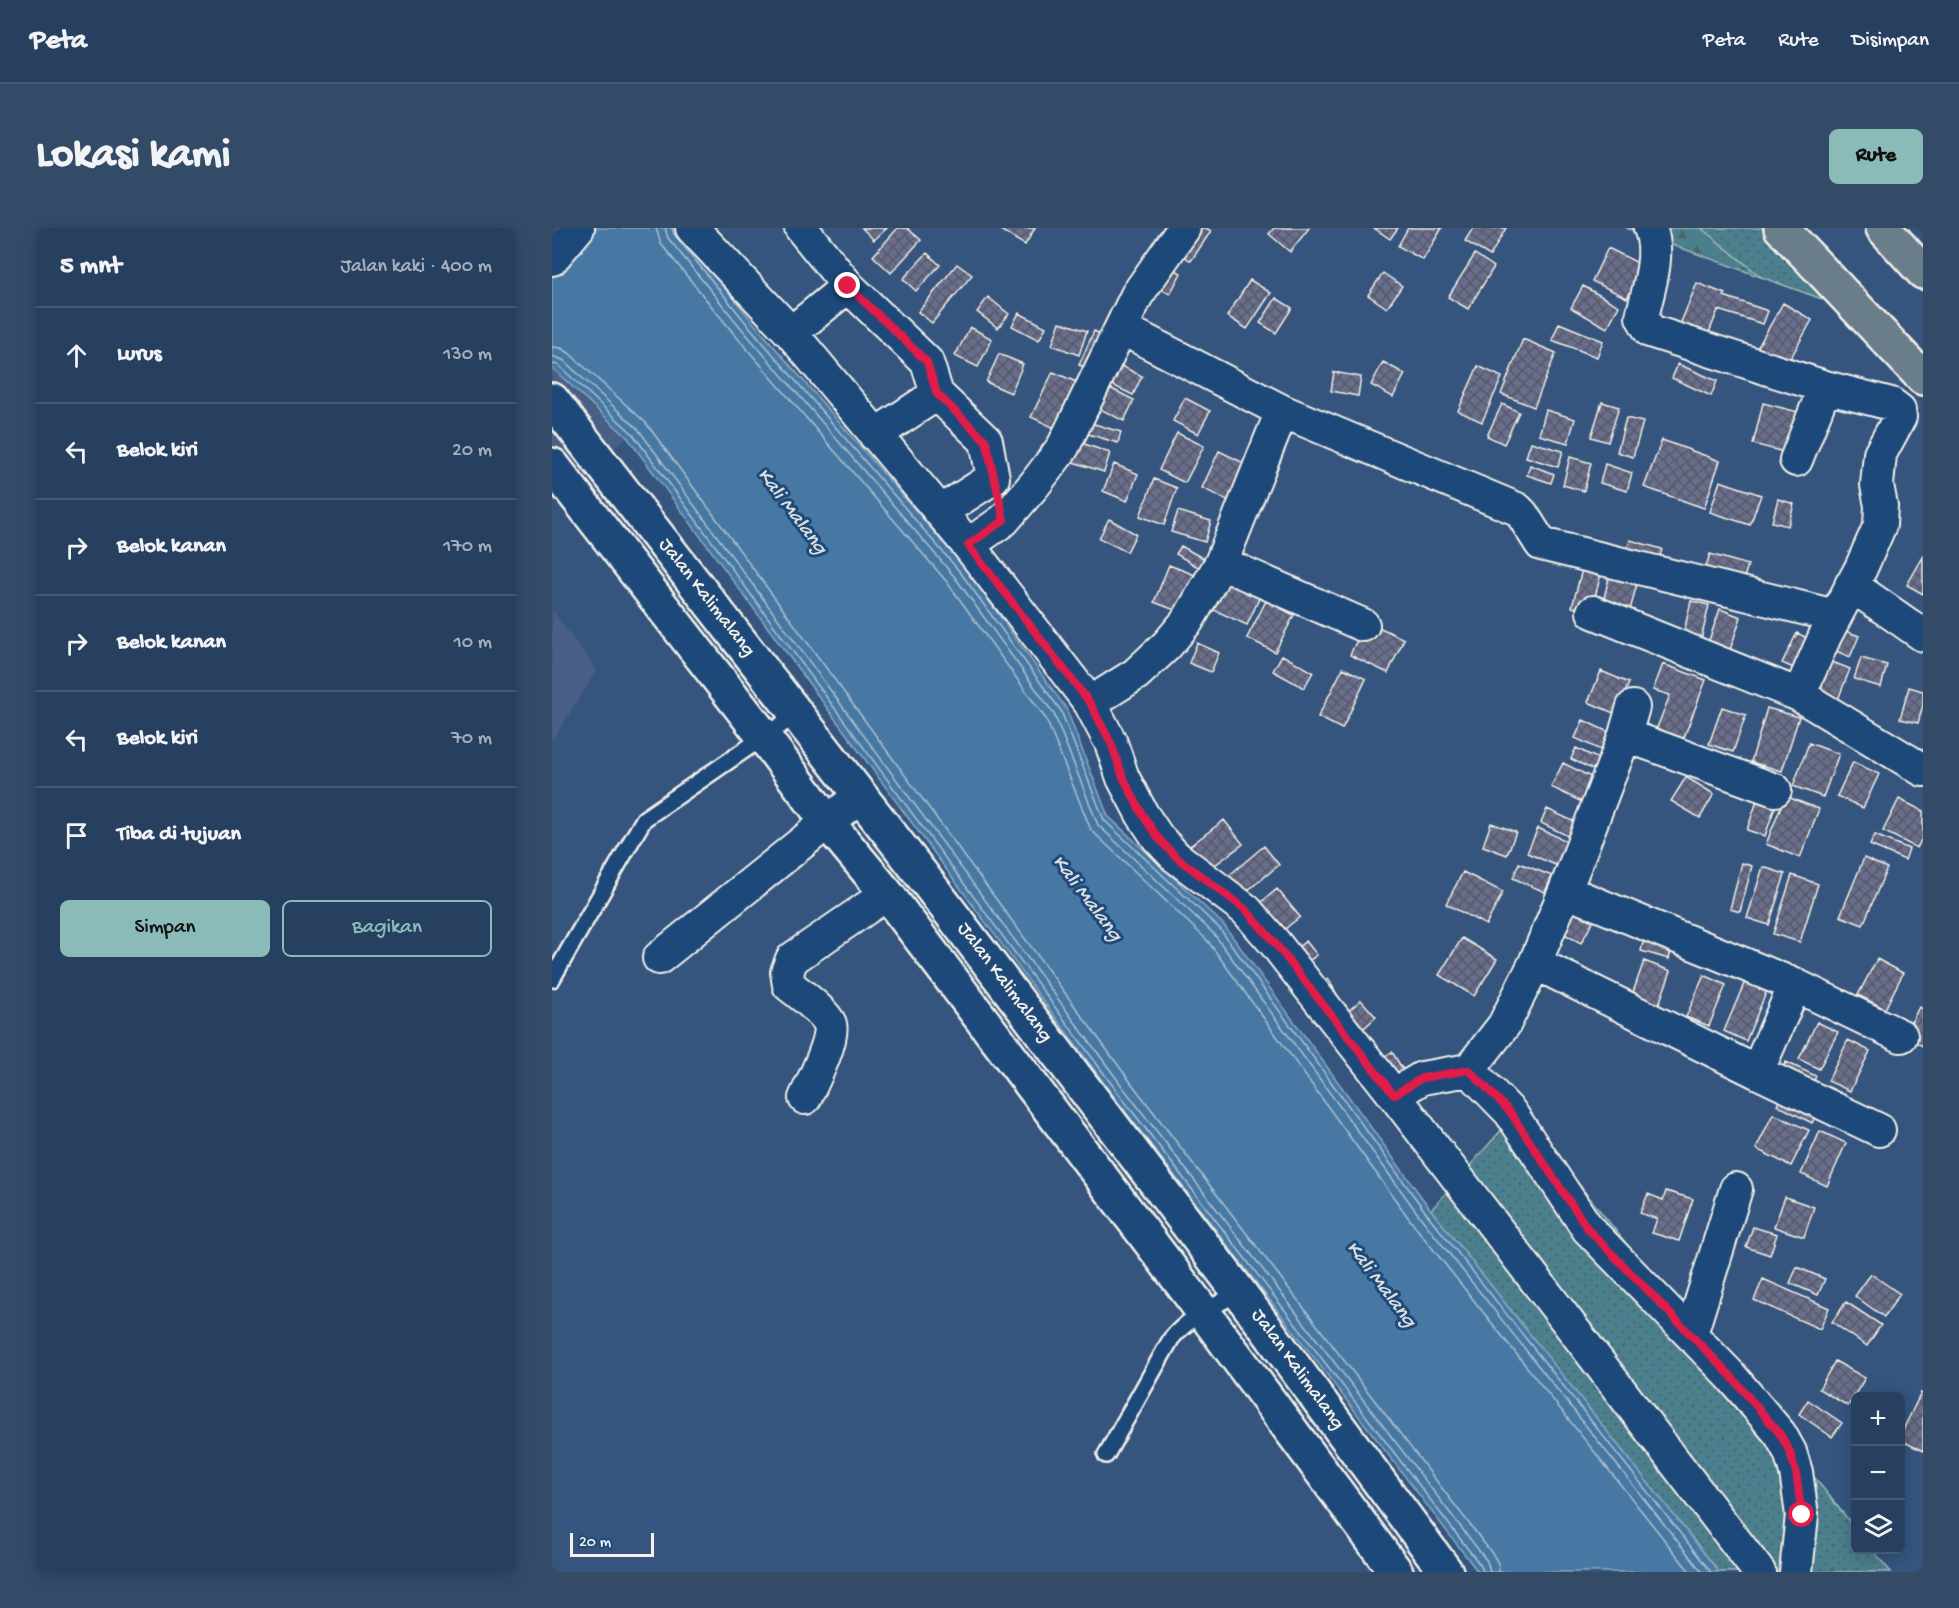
<!DOCTYPE html>
<html lang="id">
<meta charset="utf-8">
<style>
body{margin:0;font-family:"Gochi Hand",sans-serif;background:#344b68;color:#f1f3f6}
.controls{position:absolute;right:18px;bottom:18px;display:grid;overflow:hidden;border-radius:9px;box-shadow:0 3px 15px #0003}
.controls button{width:54px;height:54px;display:grid;place-items:center;padding:0;border:0;border-bottom:2px solid #445974;background:#28405f;color:#f1f3f6;font:30px sans-serif}
.scale{position:absolute;left:18px;bottom:15px;width:84px;box-sizing:border-box;padding-left:6px;border:3px solid #f4f1e8;border-top:0;font-size:16px;line-height:21px;white-space:nowrap;color:#f4f1e8;-webkit-text-stroke:4px #1f4a7a;paint-order:stroke}
.stop{position:absolute;width:18px;height:18px;margin:-14px;border:4px solid #e11d48;border-radius:50%;background:#fff}
.stop.end{background:#e11d48;border-color:#fff;box-shadow:0 2px 6px #0008}
.list{margin:0;padding:0;list-style:none}
h2{display:flex;justify-content:space-between;align-items:center;height:78px;margin:0;padding:0 24px;font-size:26px}
h2 small{font-size:20px;font-weight:400;color:#a5afbd}
.list li{display:grid;grid-template-columns:39px 1fr auto;gap:18px;align-items:center;box-sizing:border-box;height:96px;padding:0 24px;border-top:2px solid #445974}
.list b{display:block;font-size:22px;white-space:nowrap}
.list em{font-size:20px;font-style:normal;color:#a5afbd}
.actions{display:flex;gap:12px;padding:18px 24px}
.actions a{flex:1;padding:14px 0;border:2px solid #8bbbb9;border-radius:9px;text-align:center;font-size:21px;color:#8bbbb9}
.actions .main{background:#8bbbb9;color:#111}
.icon{flex:none;width:33px;height:33px;fill:none;stroke:currentColor;stroke-width:2;stroke-linecap:round;stroke-linejoin:round}
.map{position:relative;flex:none;width:1371px;height:1344px;overflow:hidden;border-radius:9px}
header{display:flex;align-items:center;gap:36px;box-sizing:border-box;height:84px;padding:0 30px;background:#28405f;border-bottom:2px solid #445974}
header strong{font-size:28px}
nav{display:flex;gap:33px;margin-inline-start:auto;font-size:21px}
.intro{display:flex;align-items:center;justify-content:space-between;box-sizing:border-box;height:144px;padding:0 36px}
h1{margin:0;font-size:42px}
.button{padding:15px 27px;border-radius:9px;background:#8bbbb9;color:#111;font-size:21px;font-weight:700}
main{display:flex;gap:36px;padding:0 36px}
aside{flex:1;background:#28405f;border-radius:9px;box-shadow:0 3px 15px #0003}
.map>svg:first-child{display:block}
.built{fill:#485f85}
.grass{fill:url(#grass-dots);stroke:#a0b8ba;stroke-width:1.5}
.forest{fill:url(#forest-firs);stroke:#a0b8ba;stroke-width:1.5}
.water{fill:#4778a4;stroke:#8ca8bf;stroke-width:1.5}
.lines{fill:none;stroke-linecap:round;stroke-linejoin:round}
.shore{stroke:#afc1cd;stroke-width:1.5}
.building{fill:url(#building-cross-hatch);stroke:#f4f1e8;stroke-width:1.5}
.lane-casing{stroke:#f4f1e8;stroke-width:20}
.street-casing{stroke:#f4f1e8;stroke-width:36}
.secondary-casing{stroke:#f4f1e8;stroke-width:38}
.highway-casing{stroke:#f4f1e8;stroke-width:38}
.lane{stroke:#1f4a7a;stroke-width:15}
.street{stroke:#1f4a7a;stroke-width:32}
.secondary{stroke:#1f4a7a;stroke-width:33}
.highway{stroke:#6b7d8b;stroke-width:33}
.route{stroke:#e11d48;stroke-width:8}
.labels{text-anchor:middle;dominant-baseline:central;stroke-width:6;stroke-linejoin:round;paint-order:stroke}
.street-label{font-size:20px;fill:#f4f1e8;stroke:#1f4a7a}
.water-label{font-size:21px;font-style:italic;fill:#dadfde;stroke:#1f4a7a}
</style>
<header>
<strong>Peta</strong>
<nav><a>Peta</a><a>Rute</a><a>Disimpan</a></nav>
</header>
<div class="intro"><h1>Lokasi kami</h1><a class="button">Rute</a></div>
<main>
<aside>
<h2>5 mnt<small>Jalan kaki · 400 m</small></h2>
<ul class="list">
<li><svg class="icon" aria-label="ahead" viewBox="0 0 24 24"><path d="M12 20V5M6 11l6-6 6 6"/></svg><div><b>Lurus</b></div><em>130 m</em></li>
<li><svg class="icon" aria-label="left" viewBox="0 0 24 24"><path d="M17 20v-9H6M10 6l-5 5 5 5"/></svg><div><b>Belok kiri</b></div><em>20 m</em></li>
<li><svg class="icon" aria-label="right" viewBox="0 0 24 24"><path d="M7 20v-9h11M14 6l5 5-5 5"/></svg><div><b>Belok kanan</b></div><em>170 m</em></li>
<li><svg class="icon" aria-label="right" viewBox="0 0 24 24"><path d="M7 20v-9h11M14 6l5 5-5 5"/></svg><div><b>Belok kanan</b></div><em>10 m</em></li>
<li><svg class="icon" aria-label="left" viewBox="0 0 24 24"><path d="M17 20v-9H6M10 6l-5 5 5 5"/></svg><div><b>Belok kiri</b></div><em>70 m</em></li>
<li><svg class="icon" aria-label="arrive" viewBox="0 0 24 24"><path d="M6 21V4h12l-3 4 3 4H6"/></svg><div><b>Tiba di tujuan</b></div></li>
</ul>
<div class="actions"><a class="main">Simpan</a><a>Bagikan</a></div>
</aside>
<div class="map">
<svg width="1371" height="1344" viewBox="0 0 1371 1344">
<defs>
<pattern id="grass-dots" width="8" height="8" patternUnits="userSpaceOnUse" patternTransform="scale(1.5)"><rect width="8" height="8" fill="#4b7f8d"/><path d="M2 2h.1M6 6h.1" fill="none" stroke="#4a666d" stroke-width="1.8" stroke-linecap="round"/></pattern>
<pattern id="forest-firs" width="22" height="20" patternUnits="userSpaceOnUse" patternTransform="scale(1.5)"><rect width="22" height="20" fill="#4b7f8d"/><path d="M5 1l3.5 6h-7zM16 11l3.5 6h-7z" fill="#4a666d"/></pattern>
<pattern id="building-cross-hatch" width="8" height="8" patternUnits="userSpaceOnUse" patternTransform="scale(1.5)"><rect width="8" height="8" fill="#676e8c"/><path d="M0 0l8 8M0 8l8-8" fill="none" stroke="#565966"/></pattern>
</defs>
<rect width="100%" height="100%" fill="#35557f"/>
<filter id="ink" filterUnits="userSpaceOnUse"><feTurbulence type="fractalNoise" baseFrequency=".0167" numOctaves="2"/><feDisplacementMap in="SourceGraphic" scale="12" xChannelSelector="R" yChannelSelector="G"/><feConvolveMatrix kernelMatrix="1 2 1 2 8 2 1 2 1" color-interpolation-filters="sRGB"/></filter>
<g filter="url(#ink)">
<path class="built" d="M0,140L75,209L0,276Z
M0,382L45,442L0,513Z"/>
<path class="grass" d="M1149,0H1232L1309,85L1209,49Z
M967,882L1303,1300L1304,1322H1320L1339,1344H1167L879,982Z"/>
<path class="forest" d="M1074,0H1149L1209,49Z"/>
<path class="water" d="M0,0H125L200,93L413,340L514,480L556,588L672,697L879,982L1167,1344H926L563,870L75,209L0,140Z"/>
<g class="lines">
<path class="shore" d="M104,0L109,16L183,107L395,354L494,491L539,602L655,712L861,996L1138,1344
M113,0L116,10L190,101L402,348L502,486L546,597L662,706L869,990L1150,1344
M120,0L122,6L195,96L408,344L509,483L552,592L668,701L875,986L1159,1344
M0,119L9,120L17,125L94,195L580,856L942,1328L946,1335L947,1344
M0,128L11,132L86,201L573,862L935,1333L938,1344
M0,136L6,137L80,205L567,866L929,1338L931,1344"/>
</g>
<path class="building" d="M310,0H335L322,12Z
M346,0H355L369,12L339,45L321,28Z
M445,0H483L473,17Z
M635,0H654L659,3L639,33L621,21Z
M722,0H757L738,24L717,6Z
M822,0H846L838,11Z
M856,0H890L871,32L846,18Z
M921,0H954L938,28L913,13Z
M1056,20L1092,38L1075,70L1040,53Z
M375,25L388,37L364,63L351,51Z
M923,26L942,39L916,81L896,69Z
M405,36L420,47L380,95L366,84Z
M613,36L629,45L618,66L601,57Z
M831,45L850,58L835,80L816,67Z
M698,52L719,65L695,101L675,88Z
M1145,55L1173,66L1172,68L1216,83L1211,96L1166,82L1153,115L1125,104Z
M1031,58L1067,78L1055,100L1019,80Z
M436,69L457,86L446,100L425,84Z
M724,70L740,80L724,105L708,95Z
M1231,75L1260,92L1233,140L1203,124Z
M467,85L494,99L487,112L460,98Z
M508,94L535,103L527,127L500,117Z
M1007,95L1051,113L1045,129L1000,112Z
M418,99L440,111L426,139L403,128Z
M542,103L558,110L543,143L527,137Z
M971,111L1004,125L982,179L949,166Z
M447,126L471,136L459,165L434,154Z
M831,134L853,146L841,169L819,157Z
M563,135L590,148L581,167L554,154Z
M1126,136L1165,153L1159,168L1120,150Z
M926,138L950,149L930,194L906,183Z
M501,144L529,156L507,202L479,189Z
M782,144L809,149L806,168L779,163Z
M558,160L582,172L572,193L548,181Z
M633,170L658,183L646,206L621,193Z
M1050,174L1067,179L1056,214L1039,209Z
M1211,175L1246,184L1236,225L1201,216Z
M950,176L967,184L952,216L935,208Z
M994,182L1023,191L1016,215L987,207Z
M1074,190L1091,194L1081,229L1065,224Z
M539,195L569,204L566,215L536,206Z
M625,205L652,218L633,255L607,242Z
M1110,212L1168,233L1152,280L1092,259Z
M524,213L558,225L552,244L518,233Z
M979,214L1011,223L1006,239L974,229Z
M667,223L694,236L677,273L650,260Z
M1018,229L1039,235L1032,263L1011,257Z
M562,236L586,246L575,273L551,263Z
M1053,236L1080,245L1075,263L1048,255Z
M978,237L1002,246L999,255L975,247Z
M602,251L625,260L612,297L588,288Z
M1168,253L1209,267L1198,297L1158,284Z
M1226,271L1242,276L1236,298L1220,294Z
M626,283L659,293L653,314L619,304Z
M557,291L584,306L575,324L547,310Z
M1078,312L1110,321L1106,335L1074,326Z
M629,318L656,333L651,342L624,326Z
M1158,326L1196,337L1189,359L1151,348Z
M1371,329V366L1355,357Z
M617,337L643,347L628,384L602,374Z
M1031,338L1050,342L1039,384L1020,379Z
M1059,341L1087,348L1076,390L1049,383Z
M678,349L710,364L695,397L662,382Z
M714,373L742,387L723,424L695,410Z
M1139,373L1157,377L1149,412L1131,408Z
M1168,381L1189,389L1178,422L1156,415Z
M814,393L852,411L836,445L798,427Z
M1283,399L1307,408L1298,429L1275,419Z
M1245,405L1265,415L1250,444L1230,435Z
M645,415L667,425L659,444L637,435Z
M730,427L761,444L752,460L721,443Z
M1270,430L1298,441L1285,474L1257,463Z
M1309,430L1335,437L1329,459L1302,451Z
M1111,436L1154,452L1131,512L1104,502L1118,467L1101,462Z
M791,440L814,451L790,501L766,489Z
M1049,443L1077,455L1064,486L1036,474Z
M1357,459L1371,463V477L1366,495L1348,491Z
M1170,479L1194,487L1181,524L1157,516Z
M1215,480L1247,489L1230,543L1199,534Z
M1031,492L1065,508L1057,526L1023,510Z
M1257,515L1287,526L1271,569L1241,558Z
M1024,520L1055,535L1050,546L1019,531Z
M1301,534L1327,546L1311,580L1285,568Z
M1011,535L1045,552L1034,576L999,559Z
M1134,549L1162,566L1148,590L1119,573Z
M1207,567L1225,573L1213,608L1195,602Z
M1233,568L1267,581L1248,630L1214,616Z
M1347,571L1371,583V608L1365,620L1331,603Z
M995,581L1023,594L1016,608L989,595Z
M672,592L691,616L651,646L633,622Z
M939,595L964,604L955,627L931,618Z
M986,600L1017,614L1006,638L975,625Z
M1323,607L1357,621L1353,632L1318,617Z
M712,618L727,637L690,667L675,649Z
M1312,630L1335,640L1311,697L1288,688Z
M967,635L1000,648L993,664L961,650Z
M1190,635L1200,638L1188,684L1178,681Z
M1211,639L1233,646L1217,697L1195,690Z
M911,644L951,664L934,697L894,676Z
M1240,647L1266,656L1248,714L1221,706Z
M725,661L748,689L724,708L701,681Z
M1023,683L1042,692L1029,715L1012,706Z
M910,710L945,731L922,768L887,747Z
M1092,710L1120,719L1117,731L1089,723Z
M754,713L765,727L751,737L741,723Z
M1325,731L1351,745L1333,781L1306,767Z
M1092,733L1119,743L1107,776L1080,767Z
M1152,747L1174,757L1157,798L1134,789Z
M776,750L787,770L780,774L769,754Z
M1194,751L1216,760L1194,813L1172,803Z
M809,772L824,789L810,802L795,784Z
M1367,779L1371,781V818L1352,809Z
M1265,794L1286,804L1267,841L1247,831Z
M1296,812L1318,823L1298,863L1276,853Z
M840,824L853,845L839,853L826,832Z
M1234,834L1264,848L1257,864L1226,851Z
M1231,865L1266,883L1260,895L1225,877Z
M1221,886L1257,902L1239,938L1204,921Z
M1268,903L1294,915L1275,958L1249,946Z
M1114,963L1141,971L1127,1013L1100,1005L1105,991L1088,985L1096,966L1111,972Z
M1233,969L1262,979L1252,1009L1222,999Z
M1201,999L1225,1006L1218,1027L1194,1019Z
M1245,1039L1273,1051L1266,1067L1238,1055Z
M1319,1046L1348,1066L1332,1089L1303,1068Z
M1211,1051L1277,1080L1268,1101L1202,1072Z
M1294,1074L1329,1097L1315,1118L1280,1094Z
M1283,1133L1313,1150L1296,1178L1267,1161Z
M1369,1165L1371,1166V1223L1348,1212V1208Z
M1256,1172L1290,1195L1280,1209L1247,1186Z"/>
<g class="lines">
<g class="lane-casing">
<path id="lane" d="M0,751L92,591L245,486
M554,1227L619,1111C638,1088 662,1079 687,1064"/>
</g>
<g class="street-casing">
<path id="street" d="M140,0L239,105L416,317L538,475L559,515L571,550L590,586L606,610L624,629L694,682L722,714L842,867L1207,1344
M0,31L26,0
M296,58L375,134L385,166L434,213L441,250L388,284
M569,100L730,183L965,281L970,286L989,316L1283,388
M239,105L296,58L249,0
M323,207L385,166
M1244,232L1273,159
M416,317L452,292L483,256L511,219L585,67L632,0
M669,335L811,397
M1299,357L1371,407
M1041,384L1247,467L1273,408L1309,340L1328,297L1329,278L1325,257L1328,226L1348,189L1347,182L1339,176L1273,159L1098,103L1090,89C1096,62 1109,27 1098,0
M1247,467L1371,542
M538,475L584,446L615,417L636,392L669,335L730,183
M1073,507L1223,562
M1013,663L1073,507L1081,479
M107,730L309,567
M983,735L1205,844
M1243,757L1205,844L1327,902
M917,842L958,884L1036,1001L1178,1147L1228,1206L1238,1224L1244,1244L1250,1287L1244,1344
M842,867L870,850L917,842L952,797L983,735L1013,663L1243,757L1349,808
M253,870C260,855 283,810 278,796C273,784 248,766 237,757L235,744L240,731L335,666
M1139,1106L1184,961"/>
</g>
<g class="secondary-casing">
<path id="secondary" d="M0,172L366,642L687,1064L894,1344
M0,237L212,509L276,595L335,666L652,1085L844,1344"/>
</g>
<g class="highway-casing">
<path id="highway" d="M1229,0L1371,150
M1331,0L1371,44"/>
</g>
<use href="#lane" class="lane"/>
<use href="#street" class="street"/>
<use href="#secondary" class="secondary"/>
<use href="#highway" class="highway"/>
</g>
</g>
<g class="lines" filter="url(#ink)">
<path class="route" d="M296,58L375,134L385,166L434,213L452,292L416,317L538,475L559,515L571,549L590,586L606,610L624,629L694,682L722,714L842,867L870,850L917,842L958,884L1036,1001L1178,1147L1228,1206L1238,1224L1244,1244L1250,1287"/>
</g>
<g class="labels">
<g class="street-label">
<text transform="translate(154 370) rotate(52)">Jalan Kalimalang</text>
<text transform="translate(452 755) rotate(53)">Jalan Kalimalang</text>
<text transform="translate(745 1142) rotate(54)">Jalan Kalimalang</text>
</g>
<g class="water-label">
<text transform="translate(239 284) rotate(53)">Kali Malang</text>
<text transform="translate(534 671) rotate(53)">Kali Malang</text>
<text transform="translate(828 1057) rotate(53)">Kali Malang</text>
</g>
</g>
</svg>
<div class="controls">
<button>+</button>
<button>−</button>
<button><svg class="icon" aria-label="layers" viewBox="0 0 24 24"><path d="M12 4l9 5-9 5-9-5zM3 14l9 5 9-5"/></svg></button>
</div>
<div class="scale">20 m</div>
<div class="stop" style="left:1250px;top:1287px"></div>
<div class="stop end" style="left:296px;top:58px"></div>
</div>
</main>
